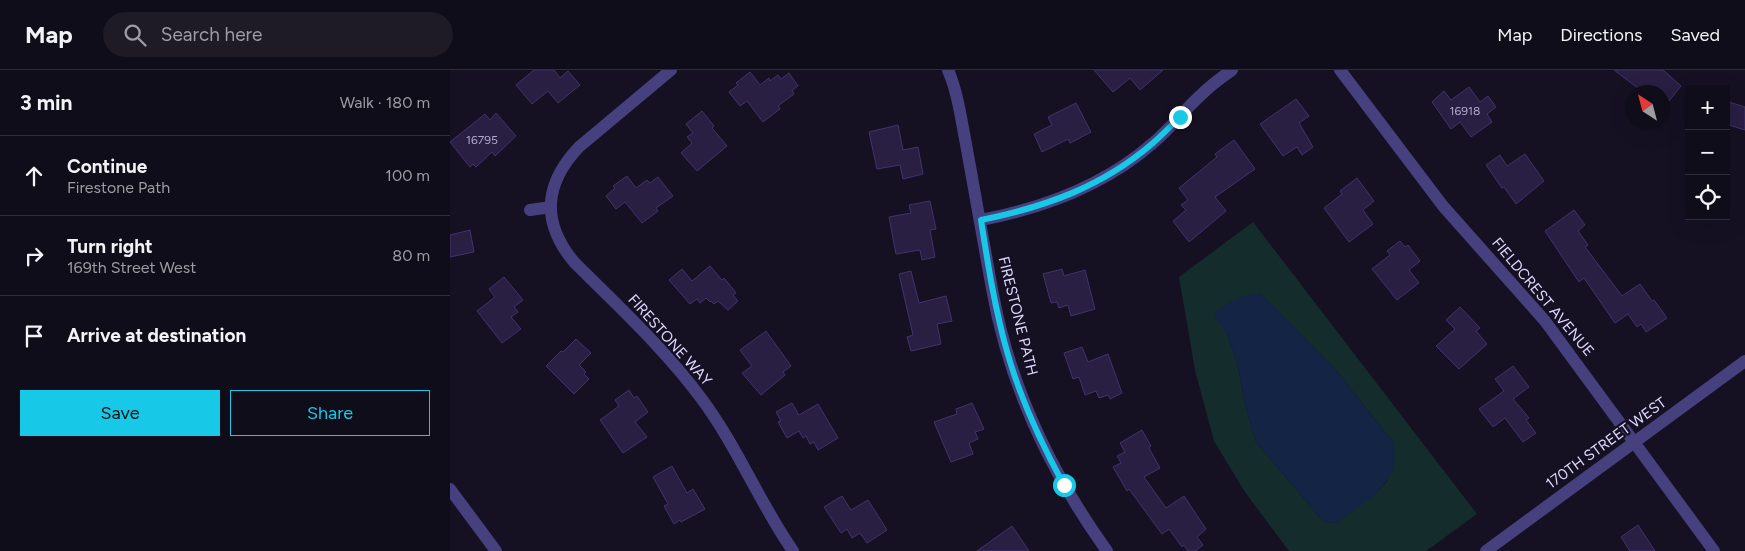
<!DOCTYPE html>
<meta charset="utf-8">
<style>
body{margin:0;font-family:Figtree,sans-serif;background:#1e1b27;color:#f1f3f6}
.controls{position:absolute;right:15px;top:15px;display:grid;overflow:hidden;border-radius:0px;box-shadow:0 5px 20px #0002}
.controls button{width:45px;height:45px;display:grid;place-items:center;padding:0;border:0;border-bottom:1px solid #302d39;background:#100d1a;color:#f1f3f6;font:25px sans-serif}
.compass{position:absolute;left:1175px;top:15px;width:45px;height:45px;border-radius:50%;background:#100d1a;box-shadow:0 5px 20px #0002;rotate:324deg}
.stop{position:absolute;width:15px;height:15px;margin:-11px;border:4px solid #17c8e7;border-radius:50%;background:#fff}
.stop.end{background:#17c8e7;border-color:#fff;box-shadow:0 1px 5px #0008}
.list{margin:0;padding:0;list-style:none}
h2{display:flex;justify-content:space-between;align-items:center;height:65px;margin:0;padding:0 20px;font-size:21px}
h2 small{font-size:16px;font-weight:400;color:#9c9ca2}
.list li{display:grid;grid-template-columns:32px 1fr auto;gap:15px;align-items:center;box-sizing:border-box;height:80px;padding:0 20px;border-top:1px solid #302d39}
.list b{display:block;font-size:19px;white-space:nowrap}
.list p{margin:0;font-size:16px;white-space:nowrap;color:#9c9ca2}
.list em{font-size:16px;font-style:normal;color:#9c9ca2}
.actions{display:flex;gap:10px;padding:15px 20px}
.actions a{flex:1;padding:11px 0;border:1px solid #17c8e7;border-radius:0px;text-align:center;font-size:18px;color:#17c8e7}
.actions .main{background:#17c8e7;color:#111}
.icon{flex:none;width:28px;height:28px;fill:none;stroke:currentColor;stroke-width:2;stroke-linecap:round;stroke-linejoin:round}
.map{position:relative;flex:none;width:1295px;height:481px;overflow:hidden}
header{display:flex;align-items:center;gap:30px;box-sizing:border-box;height:70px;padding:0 25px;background:#100d1a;border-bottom:1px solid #302d39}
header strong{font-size:24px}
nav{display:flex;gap:28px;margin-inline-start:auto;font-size:18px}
.search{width:350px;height:45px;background:#1e1b27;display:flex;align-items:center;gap:12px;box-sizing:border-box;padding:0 18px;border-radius:28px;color:#9c9ca2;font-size:19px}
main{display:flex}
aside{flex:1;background:#100d1a}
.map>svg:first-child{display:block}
.green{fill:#152c2d;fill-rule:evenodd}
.water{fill:#132445}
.building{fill:#281f43;stroke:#41336c}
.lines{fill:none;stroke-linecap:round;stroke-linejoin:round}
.minor{stroke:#46417e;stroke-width:12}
.tertiary{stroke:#46417e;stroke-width:12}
.route{stroke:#17c8e7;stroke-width:6}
.labels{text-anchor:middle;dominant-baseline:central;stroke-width:4.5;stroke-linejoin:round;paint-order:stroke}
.number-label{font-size:12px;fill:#b0a9cd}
.street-label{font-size:15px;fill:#ddd7fb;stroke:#151123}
</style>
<header>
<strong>Map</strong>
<div class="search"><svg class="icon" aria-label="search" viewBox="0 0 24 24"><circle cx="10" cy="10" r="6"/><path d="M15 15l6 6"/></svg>Search here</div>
<nav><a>Map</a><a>Directions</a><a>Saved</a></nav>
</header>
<main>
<aside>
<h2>3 min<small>Walk · 180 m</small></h2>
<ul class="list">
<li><svg class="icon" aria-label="ahead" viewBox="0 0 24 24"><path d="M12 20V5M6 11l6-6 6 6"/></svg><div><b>Continue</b><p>Firestone Path</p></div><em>100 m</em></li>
<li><svg class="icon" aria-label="right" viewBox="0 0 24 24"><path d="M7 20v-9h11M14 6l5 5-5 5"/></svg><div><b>Turn right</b><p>169th Street West</p></div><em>80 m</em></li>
<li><svg class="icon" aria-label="arrive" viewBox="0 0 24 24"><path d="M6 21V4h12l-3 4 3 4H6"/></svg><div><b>Arrive at destination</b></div></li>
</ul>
<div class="actions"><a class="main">Save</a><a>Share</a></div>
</aside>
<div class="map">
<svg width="1295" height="481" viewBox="0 0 1295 481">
<rect width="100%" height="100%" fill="#151123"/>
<path class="green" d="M803,152L1027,444L976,481H839L795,422L764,371L745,300L729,207ZM810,223L885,299L943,372L937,411L929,420L886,453L873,451L806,372L795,334L787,292L777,264Z"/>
<path class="water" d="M810,223L885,299L943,372C953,413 914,432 886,453L873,451L806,372L795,334L787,292L777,264L768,252L764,244C779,231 791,225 810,223Z"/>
<path class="building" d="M84,0H104L110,8L118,1L130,15L108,33L98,21L82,34L66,15Z
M644,0H713L690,20L680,8L663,22Z
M1164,0H1213L1231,16L1219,31L1212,26V22H1208L1201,16L1196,22H1193Z
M300,2L310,15L319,8L320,11L328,5L331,9L339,3L348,16L342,20L344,24L328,36L330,39L313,52L297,31L290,36L279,22L288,15L286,13Z
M1019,17L1030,32L1038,26L1046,37L1037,44L1042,52L1021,67L1010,52L1001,59L982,32L994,21L1001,30Z
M846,29L859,46L849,53L863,77L852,85L847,77L833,86L810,54Z
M1276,31L1295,37V60L1276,54Z
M626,33L641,62L620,73L618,69L592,82L584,64L602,55L598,47Z
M252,41L264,56L262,58L277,76L247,101L231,83L242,73L237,67L243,63L236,54Z
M46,43L66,66L45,86L42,82L26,97L23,94L20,97L0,72L35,44L40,50Z
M448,55L453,80L468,77L473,104L453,109L450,95L427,99L419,62Z
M784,70L805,99L765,127L776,141L739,172L723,151L736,140L731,135L738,130L729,118L767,87L765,84Z
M1075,84L1094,111L1066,134L1054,117L1052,118L1036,95L1050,85L1057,96Z
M177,106L186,118L197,110L200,113L208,107L223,126L206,138L208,141L192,153L175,132L166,139L156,126L165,118L163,116Z
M907,108L924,131L913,140L923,154L899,172L874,138L892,124L890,121Z
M480,131L486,159L480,160L485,187L472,190L470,180L446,184L439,147L461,143L459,135Z
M1124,140L1135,155L1128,161L1138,175L1135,177L1172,226L1190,214L1202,231L1204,230L1217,248L1196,262L1191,254L1187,257L1178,244L1165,253L1134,208L1129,212L1095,161Z
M20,160L24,182L0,187V165Z
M950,171L955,177L958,175L970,191L959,200L969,213L947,230L922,199L940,185L937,181Z
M260,196L272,210L274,208L286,223L283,225L288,231L278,240L268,231L264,234L261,231L260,232L256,228L250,233L247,229L240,234L219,210L232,199L242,211Z
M612,199L614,206L635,200L645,239L621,246L618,235L609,238L607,232L601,233L593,204Z
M461,201L469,233L496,226L502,251L487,254L491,274L461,281L457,267L463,265L449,204Z
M54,207L73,230L64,237L68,242L61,247L71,259L52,273L27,241L45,227L39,219Z
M1010,237L1030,258L1026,261L1037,274L1009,299L986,276L1005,259L996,250Z
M316,261L341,296L333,302L335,305L311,325L292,303L302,296L290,280Z
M126,269L141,283L129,295L136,302L134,304L139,309L124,324L96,296L111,281L113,282Z
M632,277L638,292L658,284L672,323L660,329L658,325L649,328L646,321L635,325L629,307L623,309L614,283Z
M1063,296L1079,317L1063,329L1079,348L1076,350L1086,363L1073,372L1055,348L1043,357L1029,339L1054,321L1045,309Z
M179,320L184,328L187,326L198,342L185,352L197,367L173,383L150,350L169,336L165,330Z
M342,333L349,345L368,334L388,368L368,380L364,372L360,374L356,366L353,368L349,361L337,368L328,352L331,351L326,342Z
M522,333L534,359L525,362L528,369L519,373L523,384L501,392L484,352L507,344L506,339Z
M692,360L701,376L699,378L710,398L694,407L716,438L734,426L756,459L747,467L753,475L745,481H738L734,475L732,477L719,459L712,464L679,419L677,421L663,397L671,393L667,386L675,382L670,373Z
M222,396L237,423L243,419L255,439L231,452L230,450L224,454L214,436L218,434L203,407Z
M392,426L401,440L418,430L437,460L417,473L410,463L402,468L397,459L391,463L374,437Z
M1188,455L1205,481H1180L1171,467Z
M562,456L579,481H527Z"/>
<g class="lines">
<path class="minor" d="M221,0L129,77C94,114 91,152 124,192C168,236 214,278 251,328C287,376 309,432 343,481
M498,0C508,23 511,49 516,74C525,122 533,171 542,219C559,315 601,403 657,481
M890,0L993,136L1095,251L1264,481
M80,140L101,137
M531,150C594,138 654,116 703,73C721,58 735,39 752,24C761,15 772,7 782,0"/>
<path class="tertiary" d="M0,419L46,481
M1036,481L1295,291"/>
</g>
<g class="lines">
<path class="route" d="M614,415C591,373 571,330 558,285C545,240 538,195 531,150C595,137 652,117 703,73C712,65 721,56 730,47"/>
</g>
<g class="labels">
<g class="number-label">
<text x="1015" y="41">16918</text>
<text x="32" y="70">16795</text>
</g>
<g class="street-label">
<text transform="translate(1093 227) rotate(50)">FIELDCREST AVENUE</text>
<text transform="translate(568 246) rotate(76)">FIRESTONE PATH</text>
<text transform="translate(220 270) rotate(48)">FIRESTONE WAY</text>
<text transform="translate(1156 373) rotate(-36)">170TH STREET WEST</text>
</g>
</g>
</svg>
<div class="controls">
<button>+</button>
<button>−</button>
<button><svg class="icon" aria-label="locate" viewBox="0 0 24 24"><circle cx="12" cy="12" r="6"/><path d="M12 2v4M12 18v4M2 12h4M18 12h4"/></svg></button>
</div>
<svg class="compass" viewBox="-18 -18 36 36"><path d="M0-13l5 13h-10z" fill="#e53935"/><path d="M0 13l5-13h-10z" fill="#9c9ca2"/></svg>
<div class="stop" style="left:614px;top:415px"></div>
<div class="stop end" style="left:730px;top:47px"></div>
</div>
</main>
